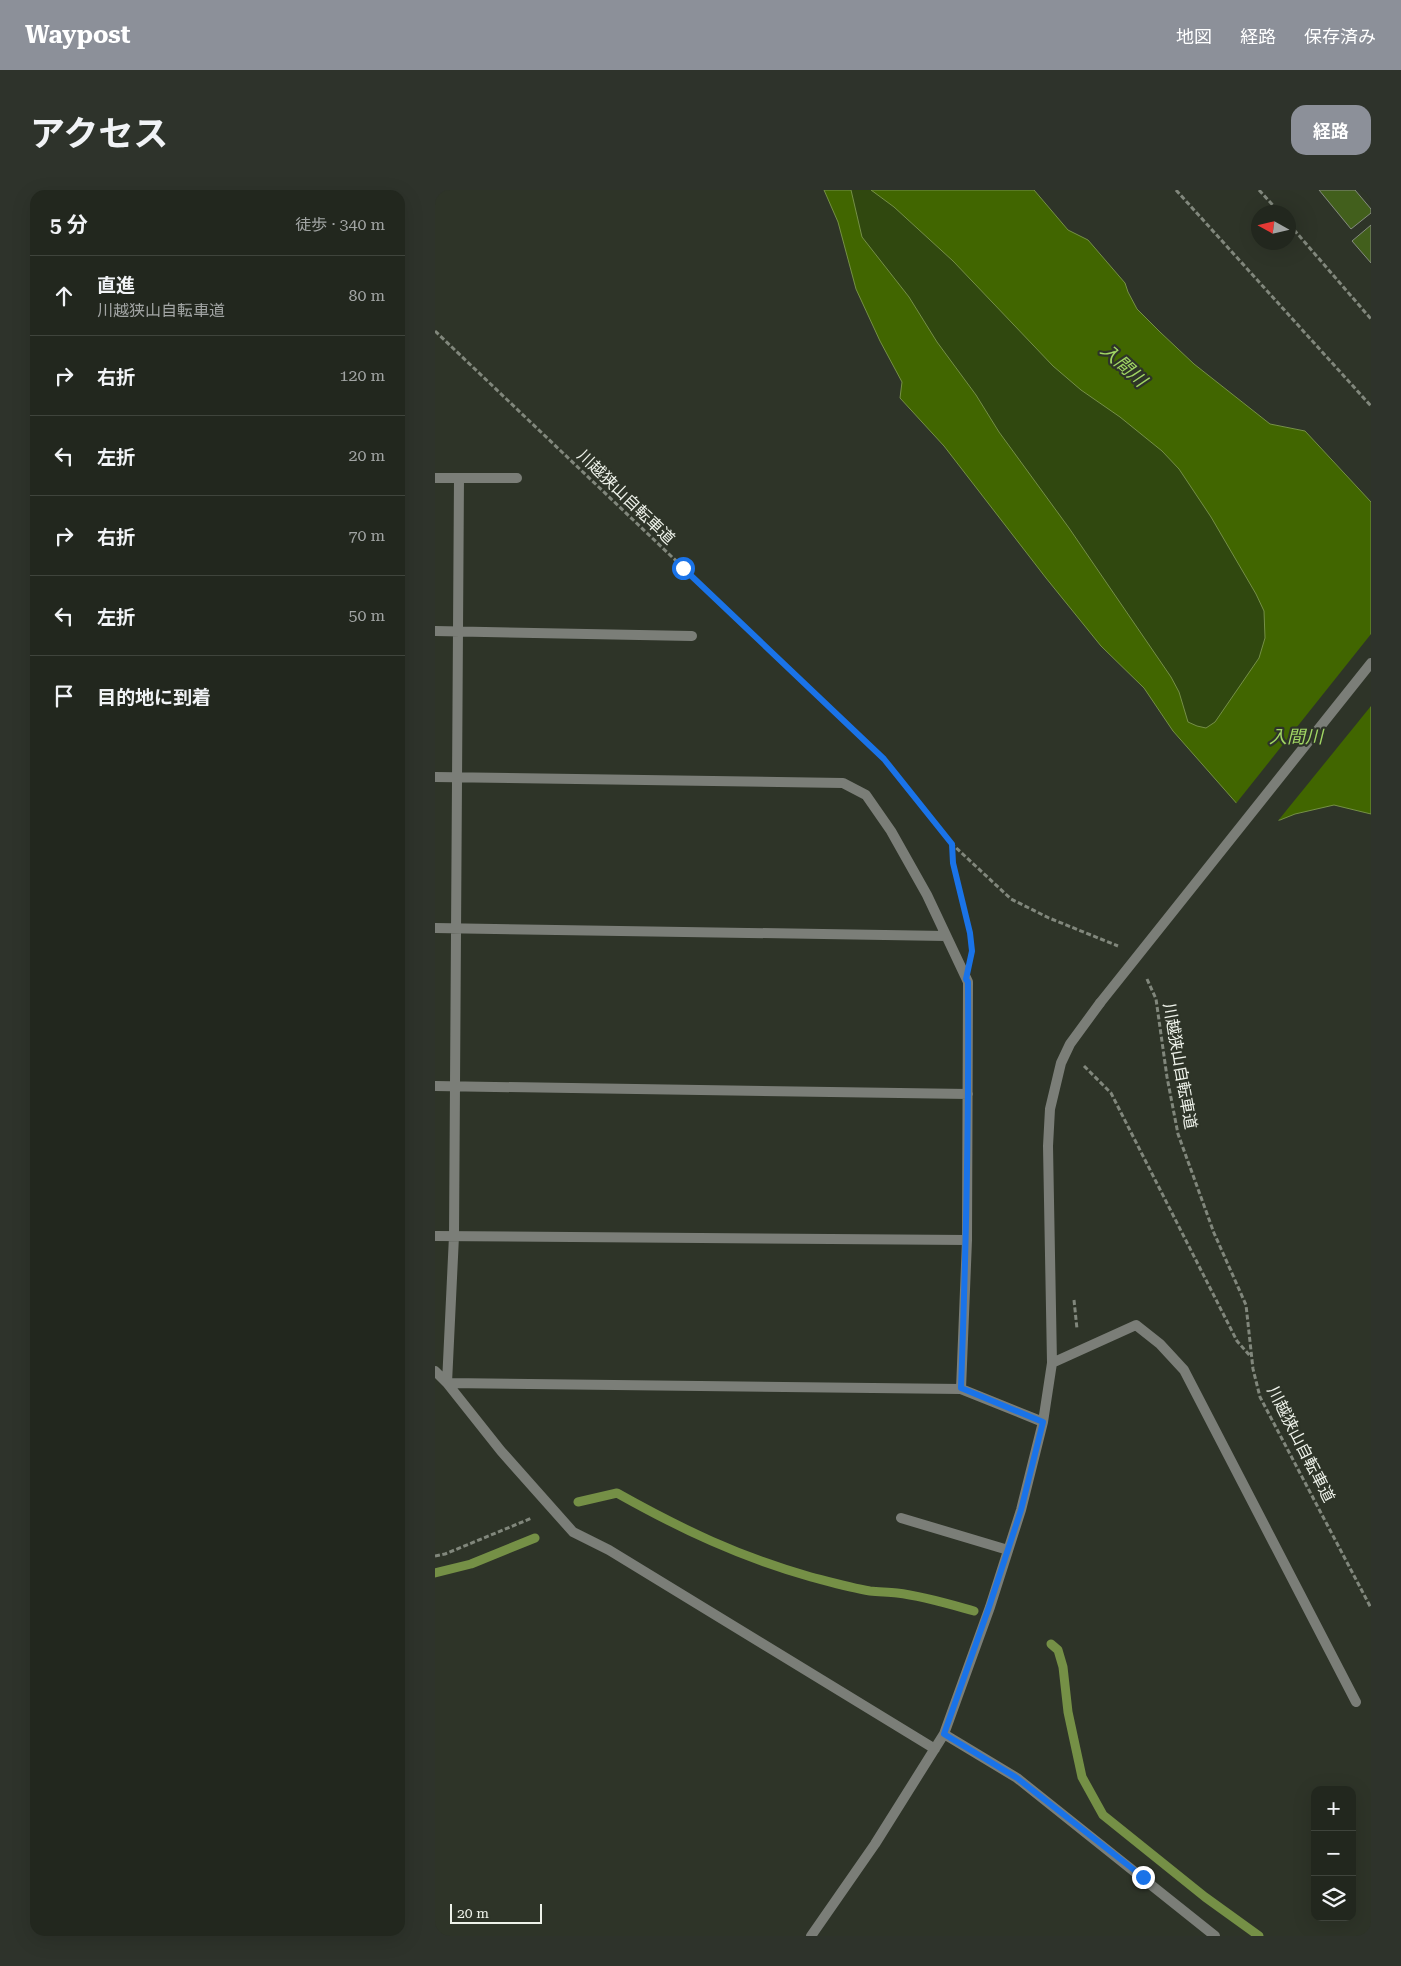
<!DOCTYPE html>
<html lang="ja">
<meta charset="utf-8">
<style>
body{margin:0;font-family:"Roboto Serif","Noto Sans JP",serif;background:#2e332b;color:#f1f3f6}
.controls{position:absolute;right:15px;bottom:15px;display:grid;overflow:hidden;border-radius:10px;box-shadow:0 5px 20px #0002}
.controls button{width:45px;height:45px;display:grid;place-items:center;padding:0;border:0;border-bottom:1px solid #3f443c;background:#22271e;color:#f1f3f6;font:25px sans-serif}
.compass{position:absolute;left:816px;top:15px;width:45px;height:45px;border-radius:50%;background:#22271e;box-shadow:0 5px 20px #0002;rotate:278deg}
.scale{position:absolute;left:15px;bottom:12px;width:92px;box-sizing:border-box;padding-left:5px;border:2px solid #eef2ea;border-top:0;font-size:14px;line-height:18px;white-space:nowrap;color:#eef2ea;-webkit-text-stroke:4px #2e3428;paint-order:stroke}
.stop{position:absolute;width:15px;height:15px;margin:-11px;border:4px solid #1a73e8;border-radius:50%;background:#fff}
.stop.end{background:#1a73e8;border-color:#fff;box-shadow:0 1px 5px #0008}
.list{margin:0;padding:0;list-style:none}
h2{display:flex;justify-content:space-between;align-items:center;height:65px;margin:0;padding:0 20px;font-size:21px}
h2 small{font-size:16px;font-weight:400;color:#a2a5a4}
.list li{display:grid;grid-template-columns:32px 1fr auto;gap:15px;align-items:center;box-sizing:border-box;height:80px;padding:0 20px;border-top:1px solid #3f443c}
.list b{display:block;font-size:19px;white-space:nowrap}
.list p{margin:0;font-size:16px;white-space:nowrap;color:#a2a5a4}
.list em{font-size:16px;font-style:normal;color:#a2a5a4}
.icon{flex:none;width:28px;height:28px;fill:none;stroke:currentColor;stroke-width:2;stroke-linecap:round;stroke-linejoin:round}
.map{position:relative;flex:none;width:936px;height:1746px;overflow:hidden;border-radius:15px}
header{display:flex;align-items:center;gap:30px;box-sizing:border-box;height:70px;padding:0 25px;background:#8c9099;color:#fff}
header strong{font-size:24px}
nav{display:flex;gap:28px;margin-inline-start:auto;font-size:18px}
.intro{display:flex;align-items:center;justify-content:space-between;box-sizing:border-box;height:120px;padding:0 30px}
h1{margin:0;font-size:35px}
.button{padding:12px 22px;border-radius:15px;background:#8c9099;color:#fff;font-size:18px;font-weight:700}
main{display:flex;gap:30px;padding:0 30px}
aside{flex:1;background:#22271e;border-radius:15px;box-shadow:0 5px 20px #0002}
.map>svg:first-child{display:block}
.green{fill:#30480f}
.water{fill:#416600;stroke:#759046}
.pier{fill:#2e3428}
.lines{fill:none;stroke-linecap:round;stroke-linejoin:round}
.stream{stroke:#759046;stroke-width:9}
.building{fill:#425f1c;stroke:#858c7e}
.path{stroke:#81877c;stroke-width:3;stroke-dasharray:5 2.5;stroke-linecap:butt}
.street{stroke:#7b7e78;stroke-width:10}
.street-bridge{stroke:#7b7e78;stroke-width:10}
.route{stroke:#1a73e8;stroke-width:6}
.labels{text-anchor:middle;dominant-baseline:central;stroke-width:4.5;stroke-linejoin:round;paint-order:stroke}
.street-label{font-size:16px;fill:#eef2ea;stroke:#2e3428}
.water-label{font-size:18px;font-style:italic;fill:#a1d664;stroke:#2e3428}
</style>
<header>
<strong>Waypost</strong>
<nav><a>地図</a><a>経路</a><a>保存済み</a></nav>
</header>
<div class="intro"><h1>アクセス</h1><a class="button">経路</a></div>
<main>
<aside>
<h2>5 分<small>徒歩 · 340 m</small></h2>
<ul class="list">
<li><svg class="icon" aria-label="ahead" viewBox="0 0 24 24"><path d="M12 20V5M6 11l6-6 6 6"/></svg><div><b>直進</b><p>川越狭山自転車道</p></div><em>80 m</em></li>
<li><svg class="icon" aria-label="right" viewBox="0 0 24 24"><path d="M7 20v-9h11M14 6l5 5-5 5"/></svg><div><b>右折</b></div><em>120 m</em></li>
<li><svg class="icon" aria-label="left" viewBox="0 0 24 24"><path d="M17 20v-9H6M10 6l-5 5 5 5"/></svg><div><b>左折</b></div><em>20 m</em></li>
<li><svg class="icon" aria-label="right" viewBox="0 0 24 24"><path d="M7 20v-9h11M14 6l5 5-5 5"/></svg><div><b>右折</b></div><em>70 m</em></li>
<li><svg class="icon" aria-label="left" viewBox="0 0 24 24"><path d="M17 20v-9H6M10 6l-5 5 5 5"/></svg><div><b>左折</b></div><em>50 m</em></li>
<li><svg class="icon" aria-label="arrive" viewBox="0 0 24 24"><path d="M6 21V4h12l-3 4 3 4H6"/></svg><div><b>目的地に到着</b></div></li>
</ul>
</aside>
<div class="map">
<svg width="936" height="1746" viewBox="0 0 936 1746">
<rect width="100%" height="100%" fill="#2e3428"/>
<path class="green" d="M416,0H436L459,17L518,71L618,176L646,200L685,227L727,261L744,279L776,327L821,404L829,421L830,448L824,468L780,532L771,538L762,536L753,532L744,502L736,487L634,338L564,242L541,205L502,152L474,107L427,47Z"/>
<path class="water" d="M389,0H416L427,47L474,107L502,152L541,205L564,242L634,338L736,487L744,502L753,532L762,536L771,538L780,532L824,468L830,448L829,421L821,404L776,327L744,279L727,261L685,227L646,200L618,176L518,71L459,17L436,0H599L633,40L653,50L690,93L693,102L702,119L725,142L759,174L835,234L870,241L936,312V624L899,615L860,624L845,630H823L811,624L738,541L709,498L666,456L611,388L509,256L465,208L467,192L445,151L421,99L403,32Z"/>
<path class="pier" d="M936,444V516L842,632H822L809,626L799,616Z"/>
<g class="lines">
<path class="stream" d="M143,1312L182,1303C246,1339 305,1367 376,1387C395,1392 416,1398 435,1401C444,1402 453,1402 462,1403C488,1406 514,1414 539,1421
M0,1383L36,1374L100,1348
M616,1454L623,1460L628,1477L633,1522L647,1587L668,1625L770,1707L824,1746"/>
</g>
<path class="building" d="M884,0H920L936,19V23L916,39Z
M936,35V73L917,51Z"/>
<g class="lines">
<path class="path" d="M741,0L936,216
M824,0L844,22
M854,34L936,129
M0,141L449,569L517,654L576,709L614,728L683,756
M517,655L518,673L535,742
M712,789L721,809L732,887L743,944L779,1043L811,1115L818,1179L825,1207L936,1418
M649,876L676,903L802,1151L816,1167
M639,1110L642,1139
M0,1366L10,1364L97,1328"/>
<path class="street" d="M0,288H82
M24,288L19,1046L12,1193L526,1199L608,1232
M0,441L257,446
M0,587L408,593L431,605L456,641L492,705L533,792L532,1050L526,1199
M0,738L511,746
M0,896L533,904
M0,1046L532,1050
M617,1173L701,1135L725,1154L749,1180L921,1512
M0,1181L12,1193L66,1261L138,1342L174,1360L500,1559
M466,1328L573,1360
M509,1544L582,1588L780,1746
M376,1746L440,1654L509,1544L555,1417L586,1320L608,1232L617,1173L613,956L615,919L626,873L635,854L665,813"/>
<path class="street-bridge" d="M665,813L936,473"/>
</g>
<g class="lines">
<path class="route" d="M248,378L449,569L517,654L518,673L535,743L537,761L531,789L533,792C534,928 531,1063 526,1198L608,1232L586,1320L554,1417L509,1544L582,1588L708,1687"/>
</g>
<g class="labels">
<g class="street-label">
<text transform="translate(191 307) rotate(44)">川越狭山自転車道</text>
<text transform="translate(745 876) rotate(80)">川越狭山自転車道</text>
<text transform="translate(866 1254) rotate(63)">川越狭山自転車道</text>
</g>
<g class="water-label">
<text transform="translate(689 175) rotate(42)">入間川</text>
<text x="861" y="546">入間川</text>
</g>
</g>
</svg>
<div class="controls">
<button>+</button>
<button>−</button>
<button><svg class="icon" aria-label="layers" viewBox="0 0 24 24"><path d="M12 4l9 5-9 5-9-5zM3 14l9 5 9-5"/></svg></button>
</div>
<svg class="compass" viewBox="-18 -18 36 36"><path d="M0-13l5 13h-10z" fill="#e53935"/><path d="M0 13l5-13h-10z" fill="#a2a5a4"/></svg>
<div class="scale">20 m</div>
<div class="stop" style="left:248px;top:378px"></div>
<div class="stop end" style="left:708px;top:1687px"></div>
</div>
</main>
